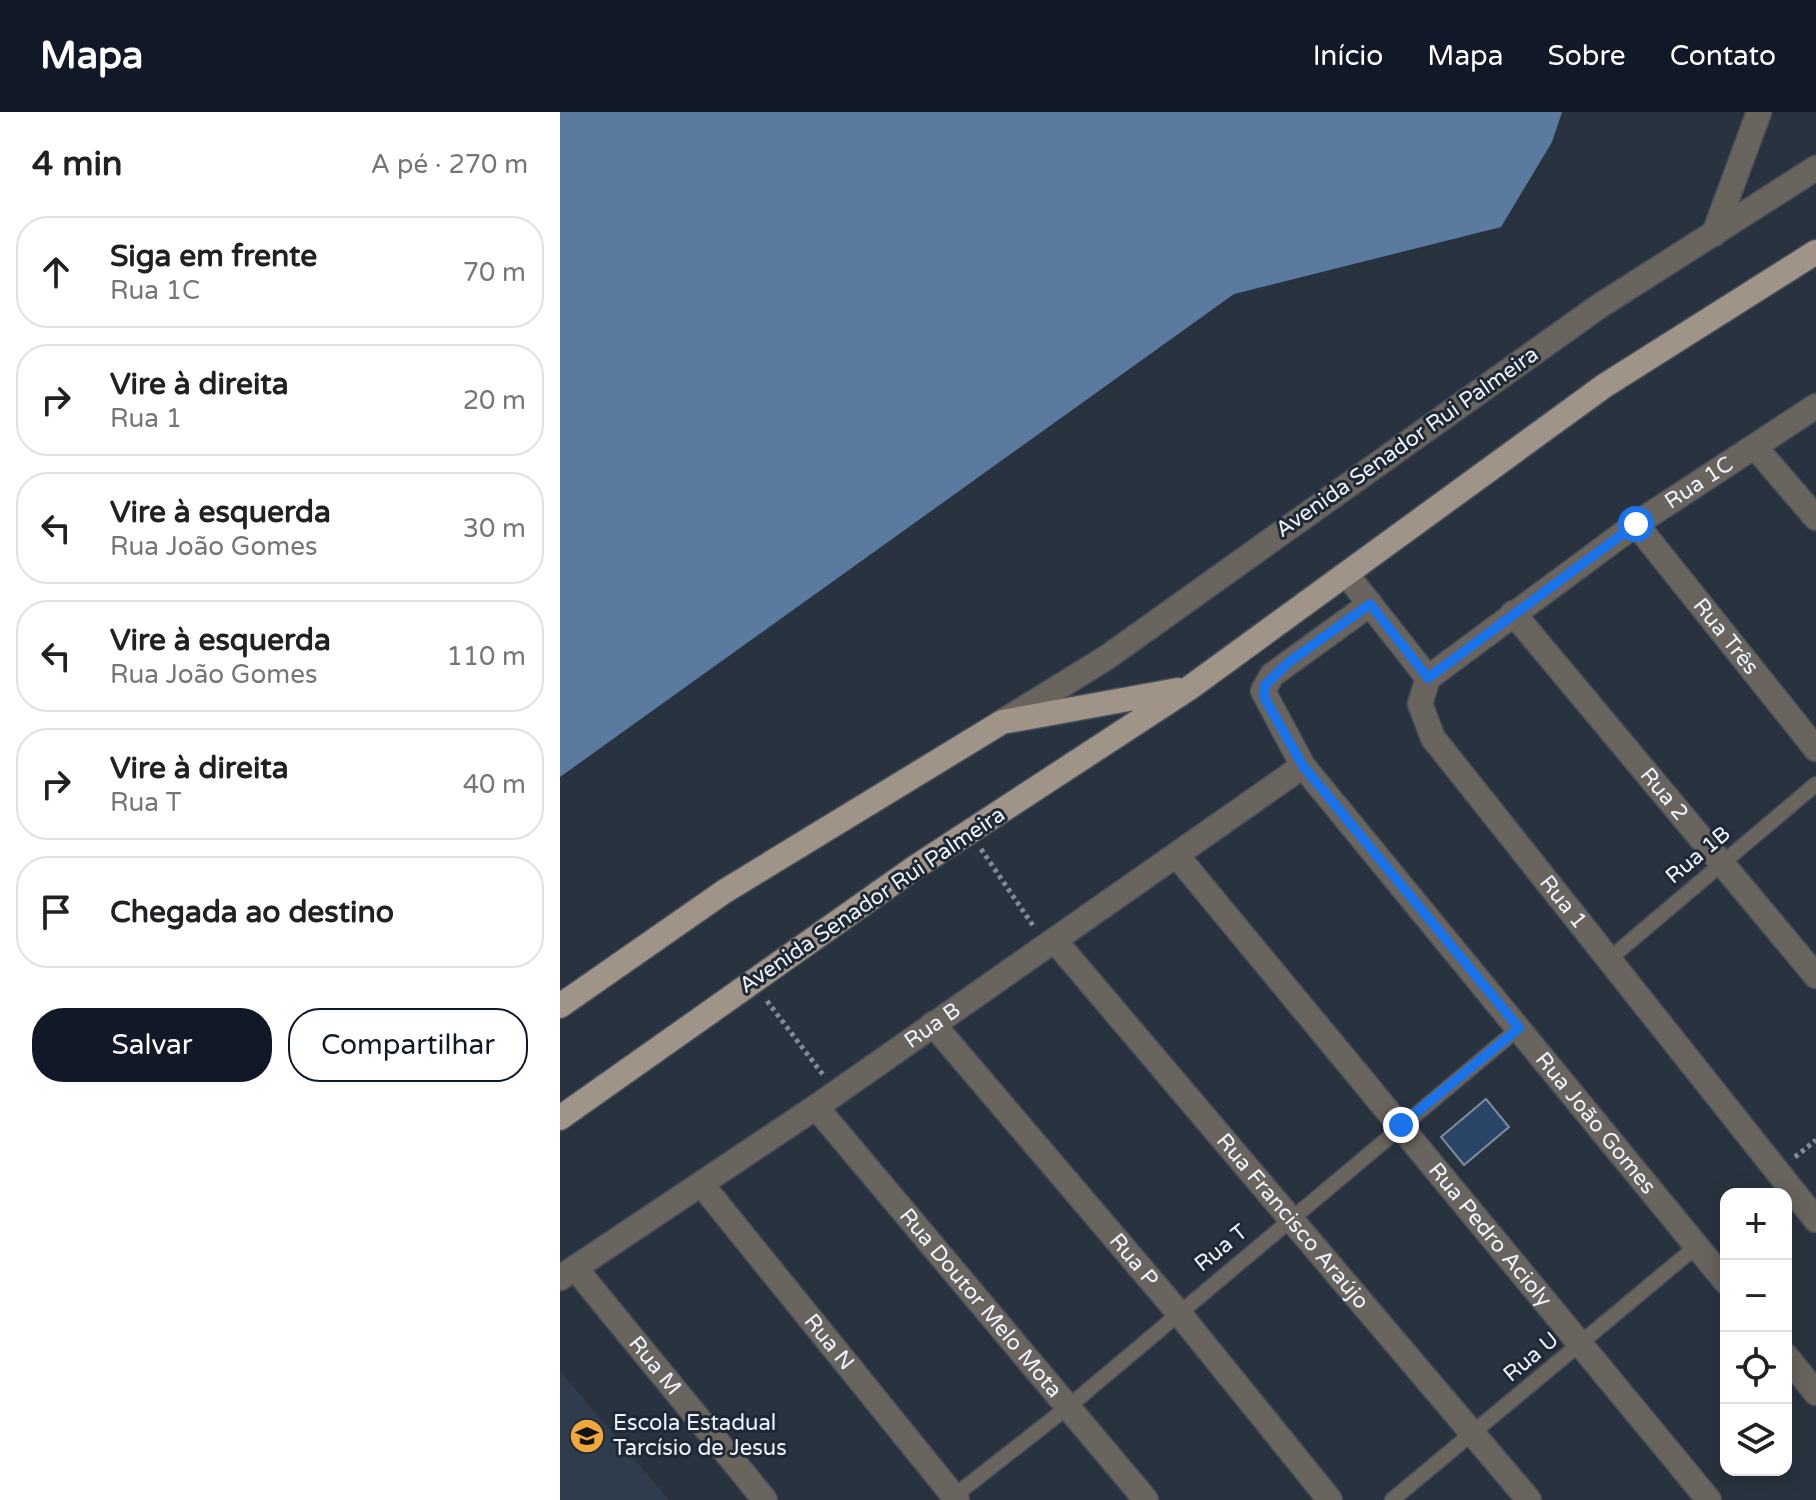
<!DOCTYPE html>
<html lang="pt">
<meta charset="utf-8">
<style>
body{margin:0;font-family:"Varela Round",sans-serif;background:#f6f6f6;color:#202124}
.controls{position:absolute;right:24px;bottom:24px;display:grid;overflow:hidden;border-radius:16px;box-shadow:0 4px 20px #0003}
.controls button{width:72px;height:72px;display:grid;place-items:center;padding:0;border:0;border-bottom:2px solid #e0e0e0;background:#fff;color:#202124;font:40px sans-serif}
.stop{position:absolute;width:24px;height:24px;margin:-18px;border:6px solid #1a73e8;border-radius:50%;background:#fff}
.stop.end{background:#1a73e8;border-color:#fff;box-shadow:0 2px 8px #0008}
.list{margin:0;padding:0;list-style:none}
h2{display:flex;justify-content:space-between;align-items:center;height:104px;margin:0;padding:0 32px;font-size:34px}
h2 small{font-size:26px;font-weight:400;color:#757577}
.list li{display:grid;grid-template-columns:52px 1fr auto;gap:24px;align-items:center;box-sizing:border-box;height:112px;margin:0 16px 16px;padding:0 16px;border:2px solid #e0e0e0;border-radius:32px}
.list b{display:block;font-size:30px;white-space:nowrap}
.list p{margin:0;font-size:26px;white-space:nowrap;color:#757577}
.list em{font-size:26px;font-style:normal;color:#757577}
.actions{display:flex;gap:16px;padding:24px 32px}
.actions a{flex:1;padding:18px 0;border:2px solid #111827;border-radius:32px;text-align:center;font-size:28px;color:#111827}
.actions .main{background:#111827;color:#fff}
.icon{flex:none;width:44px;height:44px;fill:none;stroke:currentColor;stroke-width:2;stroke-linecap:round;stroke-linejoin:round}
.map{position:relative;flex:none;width:1256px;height:1388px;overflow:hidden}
header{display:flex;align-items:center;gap:48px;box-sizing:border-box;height:112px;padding:0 40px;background:#111827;color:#fff}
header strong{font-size:38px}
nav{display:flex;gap:44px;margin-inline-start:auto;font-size:28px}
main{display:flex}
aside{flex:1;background:#fff}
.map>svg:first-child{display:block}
.built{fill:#2e3c4e}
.water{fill:#5b7aa0}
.building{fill:#294668;stroke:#7f8b9a;stroke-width:2}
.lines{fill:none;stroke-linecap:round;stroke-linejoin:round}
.lane-casing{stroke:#454e5a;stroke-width:17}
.street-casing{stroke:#454e5a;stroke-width:27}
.primary-casing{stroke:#454e5a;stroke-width:27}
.path{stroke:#828a95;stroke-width:5;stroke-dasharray:4 4;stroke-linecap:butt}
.lane{stroke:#69645d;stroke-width:14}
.street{stroke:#69645d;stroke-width:24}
.primary{stroke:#9f9487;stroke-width:24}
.route{stroke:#1a73e8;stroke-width:10}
.labels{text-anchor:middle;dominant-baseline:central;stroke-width:6;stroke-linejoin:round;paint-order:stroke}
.street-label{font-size:22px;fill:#eff5fe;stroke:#1f2935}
.poi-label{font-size:22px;fill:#eff5fe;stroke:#1f2935;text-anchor:start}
</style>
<header>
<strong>Mapa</strong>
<nav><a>Início</a><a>Mapa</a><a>Sobre</a><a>Contato</a></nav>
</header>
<main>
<aside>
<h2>4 min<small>A pé · 270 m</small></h2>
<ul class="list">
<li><svg class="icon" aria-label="ahead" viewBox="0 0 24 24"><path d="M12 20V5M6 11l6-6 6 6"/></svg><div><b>Siga em frente</b><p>Rua 1C</p></div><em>70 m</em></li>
<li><svg class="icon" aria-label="right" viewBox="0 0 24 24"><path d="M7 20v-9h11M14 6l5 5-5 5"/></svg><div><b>Vire à direita</b><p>Rua 1</p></div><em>20 m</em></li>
<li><svg class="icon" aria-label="left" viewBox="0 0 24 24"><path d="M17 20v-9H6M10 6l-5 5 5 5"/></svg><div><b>Vire à esquerda</b><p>Rua João Gomes</p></div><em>30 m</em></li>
<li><svg class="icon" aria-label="left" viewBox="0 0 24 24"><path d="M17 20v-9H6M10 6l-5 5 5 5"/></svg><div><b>Vire à esquerda</b><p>Rua João Gomes</p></div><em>110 m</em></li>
<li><svg class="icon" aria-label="right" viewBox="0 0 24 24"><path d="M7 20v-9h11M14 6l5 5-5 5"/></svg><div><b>Vire à direita</b><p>Rua T</p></div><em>40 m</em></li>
<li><svg class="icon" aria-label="arrive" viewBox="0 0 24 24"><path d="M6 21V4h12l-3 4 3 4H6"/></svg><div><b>Chegada ao destino</b></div></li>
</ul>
<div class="actions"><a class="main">Salvar</a><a>Compartilhar</a></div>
</aside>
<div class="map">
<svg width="1256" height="1388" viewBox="0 0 1256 1388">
<rect width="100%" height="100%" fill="#29333f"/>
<path class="built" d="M0,1259L109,1388H0Z"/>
<path class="water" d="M0,0H1002L992,30L941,115L674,182L0,665Z"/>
<path class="building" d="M926,987L949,1015L904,1053L881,1025Z"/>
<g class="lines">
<g class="lane-casing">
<path id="lane" d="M1048,848L1256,672
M389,1388L508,1295L959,916
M832,1388L1137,1134"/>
</g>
<g class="street-casing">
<g id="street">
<path d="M1154,122L1199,0"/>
<path d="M1195,335L1256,406"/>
<path id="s1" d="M1076,412L1256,637"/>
<path id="s2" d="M787,463L868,566L860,592L873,626L1256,1108"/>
<path id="s3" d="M810,492L712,563L703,579L743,654L1166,1170"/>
<path id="s4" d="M953,501L1256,864"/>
<path id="s5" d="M868,566L1076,412L1256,294"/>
<path d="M442,610L546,546L1038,195L1256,56"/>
<path id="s6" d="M618,745L1149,1388"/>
<path id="s7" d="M496,830L969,1388"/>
<path id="s8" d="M373,912L618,1200L770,1388"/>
<path id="s9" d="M256,995L586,1388"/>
<path id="s10" d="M142,1073L397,1388"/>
<path id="s11" d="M15,1156L205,1388"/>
<path id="s12" d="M0,1166L256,995L743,654"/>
<path d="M1226,1244L1256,1281"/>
</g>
</g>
<g class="primary-casing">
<path id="primary" d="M0,894L165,779L442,610L618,578
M0,1006L354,756L628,577L1044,274L1256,140"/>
</g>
<path class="path" d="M421,737L474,815
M207,889L264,964
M1235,1045L1256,1028"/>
<use href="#lane" class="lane"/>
<use href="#street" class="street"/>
<use href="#primary" class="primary"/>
</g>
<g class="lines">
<path class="route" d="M841,1013L959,916L743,654L704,585L705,573L729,550L810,492L868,566L1076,412"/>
</g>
<defs>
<g id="school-disc" transform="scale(1.8)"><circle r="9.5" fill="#f0a73e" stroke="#1f2935"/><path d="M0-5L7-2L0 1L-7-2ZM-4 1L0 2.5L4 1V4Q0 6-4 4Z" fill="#111"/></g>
</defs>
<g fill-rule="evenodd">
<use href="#school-disc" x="27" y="1324"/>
</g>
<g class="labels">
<g class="street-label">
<text transform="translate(847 330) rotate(-35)">Avenida Senador Rui Palmeira</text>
<text stroke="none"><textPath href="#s5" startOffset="334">Rua 1C</textPath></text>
<text stroke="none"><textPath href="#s1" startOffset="144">Rua Três</textPath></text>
<text stroke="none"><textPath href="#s4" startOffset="236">Rua 2</textPath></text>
<text transform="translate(1138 743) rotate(-40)">Rua 1B</text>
<text transform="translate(312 788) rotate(-34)">Avenida Senador Rui Palmeira</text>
<text stroke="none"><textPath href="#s2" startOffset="404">Rua 1</textPath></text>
<text stroke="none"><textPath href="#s12" startOffset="450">Rua B</textPath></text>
<text stroke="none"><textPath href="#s3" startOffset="686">Rua João Gomes</textPath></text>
<text stroke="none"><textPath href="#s7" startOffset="366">Rua Francisco Araújo</textPath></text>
<text stroke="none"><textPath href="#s6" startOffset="490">Rua Pedro Acioly</textPath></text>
<text transform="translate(661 1136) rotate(-39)">Rua T</text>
<text stroke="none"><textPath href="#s8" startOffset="310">Rua P</textPath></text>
<text stroke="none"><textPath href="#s9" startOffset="256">Rua Doutor Melo Mota</textPath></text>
<text stroke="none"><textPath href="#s10" startOffset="202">Rua N</textPath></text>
<text transform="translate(971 1245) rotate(-40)">Rua U</text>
<text stroke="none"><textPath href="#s11" startOffset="126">Rua M</textPath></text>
</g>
<g class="poi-label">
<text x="53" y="1311">Escola Estadual<tspan x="53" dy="25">Tarcísio de Jesus</tspan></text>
</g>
</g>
</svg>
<div class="controls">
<button>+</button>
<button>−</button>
<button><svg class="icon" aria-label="locate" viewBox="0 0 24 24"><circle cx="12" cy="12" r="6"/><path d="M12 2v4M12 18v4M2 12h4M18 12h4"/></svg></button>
<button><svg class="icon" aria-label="layers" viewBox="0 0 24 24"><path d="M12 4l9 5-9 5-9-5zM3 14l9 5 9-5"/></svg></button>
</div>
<div class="stop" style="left:1076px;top:412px"></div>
<div class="stop end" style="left:841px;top:1013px"></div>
</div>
</main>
